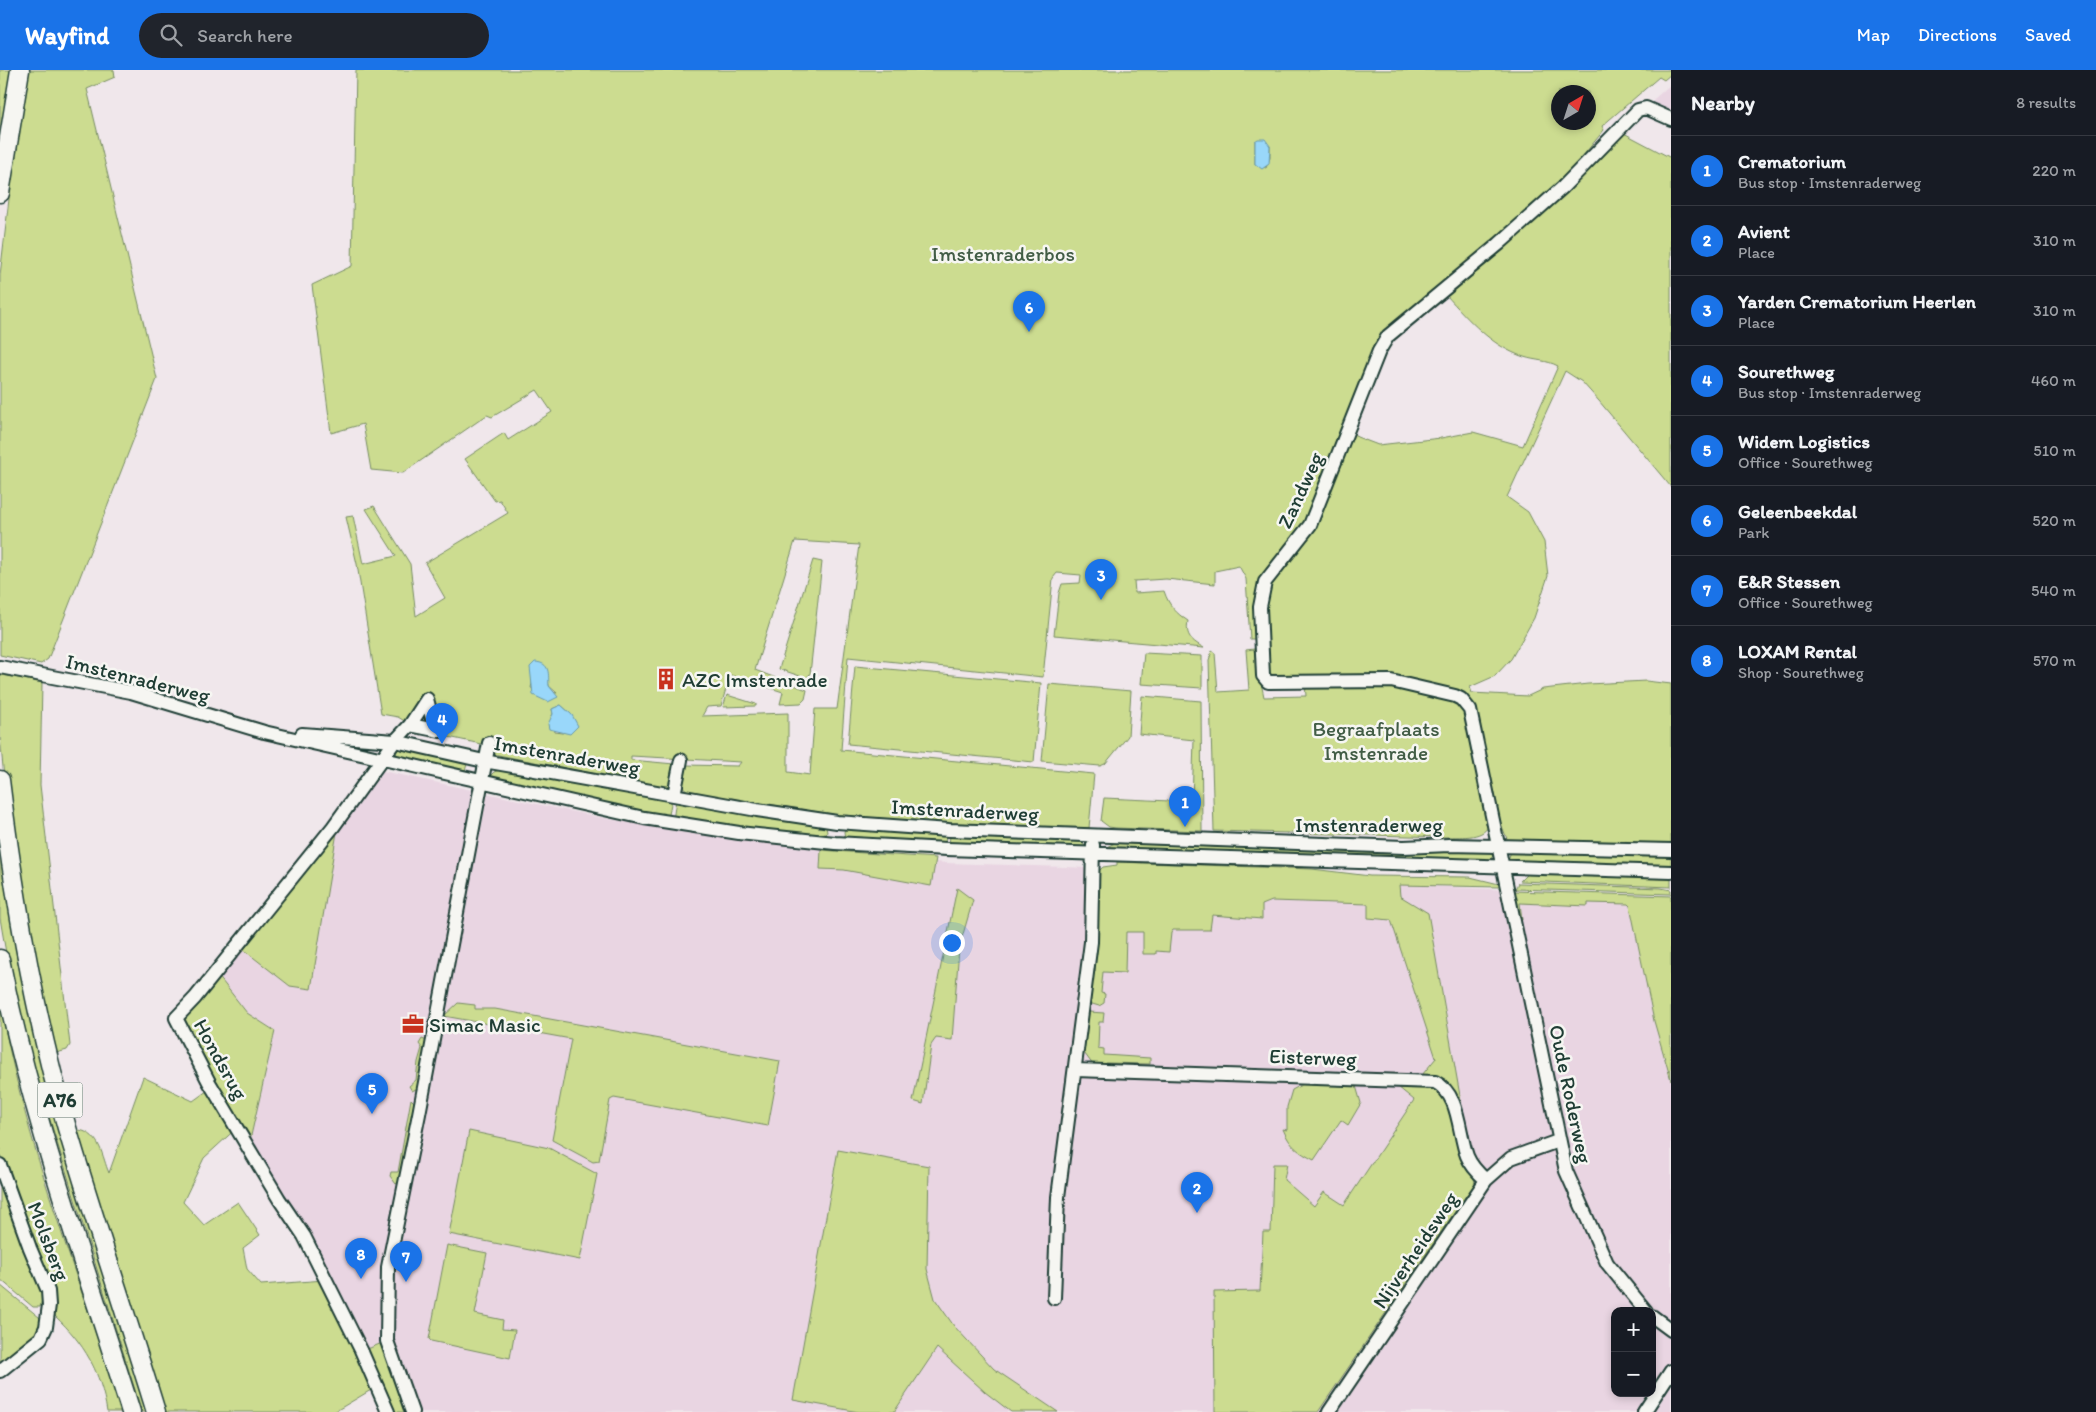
<!DOCTYPE html>
<meta charset="utf-8">
<style>
body{margin:0;font-family:Itim,sans-serif;background:#20242c;color:#f1f3f6}
.controls{position:absolute;right:15px;bottom:15px;display:grid;overflow:hidden;border-radius:10px;box-shadow:0 2px 8px #0003}
.controls button{width:45px;height:45px;display:grid;place-items:center;padding:0;border:0;border-bottom:1px solid #363941;background:#171b24;color:#f1f3f6;font:25px sans-serif}
.compass{position:absolute;left:1551px;top:15px;width:45px;height:45px;border-radius:50%;background:#171b24;box-shadow:0 2px 8px #0003;rotate:39deg}
.you{position:absolute;left:951px;top:872px;width:18px;height:18px;margin:-12px;border:4px solid #fff;border-radius:50%;background:#1a73e8;box-shadow:0 0 0 8px #1a73e833}
.badge{display:grid;place-items:center;width:32px;height:32px;border-radius:50%;background:#1a73e8;color:#fff;font-size:16px;font-weight:700}
.pin{position:absolute;translate:-50% -41px;filter:drop-shadow(0 1px 2px #0008)}
.pin::after{content:'';position:absolute;top:26px;width:18px;height:15px;background:inherit;clip-path:polygon(0 0,100% 0,50% 100%)}
.list{margin:0;padding:0;list-style:none}
h2{display:flex;justify-content:space-between;align-items:center;height:65px;margin:0;padding:0 20px;font-size:21px}
h2 small{font-size:16px;font-weight:400;color:#9ea1a6}
.list li{display:grid;grid-template-columns:32px 1fr auto;gap:15px;align-items:center;box-sizing:border-box;height:70px;padding:0 20px;border-top:1px solid #363941}
.list b{display:block;font-size:19px;white-space:nowrap}
.list p{margin:0;font-size:16px;white-space:nowrap;color:#9ea1a6}
.list em{font-size:16px;font-style:normal;color:#9ea1a6}
.icon{flex:none;width:28px;height:28px;fill:none;stroke:currentColor;stroke-width:2;stroke-linecap:round;stroke-linejoin:round}
.map{position:relative;flex:none;width:1671px;height:1342px;overflow:hidden}
header{display:flex;align-items:center;gap:30px;box-sizing:border-box;height:70px;padding:0 25px;background:#1a73e8;color:#fff}
header strong{font-size:24px}
nav{display:flex;gap:28px;margin-inline-start:auto;font-size:18px}
.search{width:350px;height:45px;background:#20242c;display:flex;align-items:center;gap:12px;box-sizing:border-box;padding:0 18px;border-radius:28px;color:#9ea1a6;font-size:19px}
main{display:flex}
aside{flex:1;background:#171b24}
.map>svg:first-child{display:block}
.built{fill:#e9d5e2;fill-rule:evenodd}
.green{fill:#ccdc90;stroke:#768c62;fill-rule:evenodd}
.water{fill:#99d7fa;stroke:#6899ab}
.lines{fill:none;stroke-linecap:round;stroke-linejoin:round}
.minor-casing{stroke:#1f3d34;stroke-width:16}
.highway-casing{stroke:#1f3d34;stroke-width:21}
.minor{stroke:#f6f6f2;stroke-width:12}
.highway{stroke:#f6f6f2;stroke-width:18}
.labels{text-anchor:middle;dominant-baseline:central;stroke-width:5;stroke-linejoin:round;paint-order:stroke}
.shield{fill:#f6f6f2;stroke:#60746d;stroke-width:1}
.shield-label{font-size:20px;font-weight:bold;fill:#1f3d34}
.park-label{font-size:21px;fill:#425d46;stroke:#f6f6f2}
.street-label{font-size:21px;fill:#1f3d34;stroke:#f6f6f2}
.poi-label{font-size:21px;fill:#1f3d34;stroke:#f6f6f2;text-anchor:start}
</style>
<header>
<strong>Wayfind</strong>
<div class="search"><svg class="icon" aria-label="search" viewBox="0 0 24 24"><circle cx="10" cy="10" r="6"/><path d="M15 15l6 6"/></svg>Search here</div>
<nav><a>Map</a><a>Directions</a><a>Saved</a></nav>
</header>
<main>
<div class="map">
<svg width="1671" height="1342" viewBox="0 0 1671 1342">
<rect width="100%" height="100%" fill="#f0e7eb"/>
<filter id="ink" filterUnits="userSpaceOnUse"><feTurbulence type="fractalNoise" baseFrequency=".02" numOctaves="2"/><feDisplacementMap in="SourceGraphic" scale="10" xChannelSelector="R" yChannelSelector="G"/><feConvolveMatrix kernelMatrix="1 2 1 2 8 2 1 2 1" color-interpolation-filters="sRGB"/></filter>
<g filter="url(#ink)">
<path class="built" d="M1671,14V44L1656,37L1653,33L1654,29Z
M378,700L603,748L709,766L946,793L1066,797L1660,828L1671,971V1342H412L386,1271L360,1282L250,1070L275,961L247,943L215,902ZM1615,1241H1652V1323H1615Z"/>
<path class="green" d="M0,0H12L0,79Z
M28,0H114L115,7L87,19L157,309L48,589L41,594L0,585V205L16,70Z
M356,0H1671V4L1664,10L1659,7L1602,56L1604,60L1573,98L1620,61L1671,88V417L1599,331L1582,312L1565,301L1507,427L1528,442L1544,472L1548,506L1534,548L1511,589L1495,606L1470,617L1472,623L1528,626L1543,619L1588,614L1646,611L1671,614V776L1508,771L1496,742L1473,637L1416,613L1270,610L1256,569H1250L1246,509L1239,496L1215,501V514L1166,509L1134,511L1135,523L1164,521C1169,536 1176,543 1188,551C1185,566 1192,571 1204,578L1054,565L1059,523L1062,514L1080,513L1081,505L1057,503L1053,508L1043,607L848,587L841,680L1094,704L1089,758L955,755L851,747L689,722L681,715L685,695L738,696L741,692L631,686V690L674,694L671,715L663,717L493,684L495,677L439,665L438,653L418,636L406,652L398,647L381,644L357,494L346,447L353,446L363,494L396,486L366,439L374,436L410,494L416,546L445,528L425,493L508,443L500,430L495,431L465,389L504,363L508,370L552,342L537,320L492,347L487,345L403,403L371,400L363,354L331,363L312,215L352,196ZM1558,22H1588V52H1558ZM1255,71L1270,76V88L1266,98L1255,94ZM1446,225C1469,250 1491,276 1524,287C1536,291 1547,290 1558,296L1523,376L1473,362L1441,368L1378,375L1357,367L1351,360L1392,266ZM795,471L859,475L837,639H815L810,705L788,702V643L702,646L707,637L721,636L730,605L783,622L780,634L801,633L805,629L807,620L755,600ZM533,608L548,611L549,616L557,623L531,618ZM561,635L572,645L563,663L555,662L551,647L553,644L552,639Z
M813,490L822,492L810,604L806,608L779,599Z
M1254,579C1256,597 1261,611 1264,627L1306,626L1305,614L1415,616L1464,636L1491,752C1484,770 1463,766 1446,767L1214,761L1209,590L1212,581L1215,583L1218,622L1249,620L1246,580Z
M1144,583L1202,586V618L1141,614Z
M855,596L1041,613L1034,692L848,674Z
M0,604L42,613L40,715L70,975L67,980L53,984L6,727L0,667Z
M1049,614L1131,621L1128,666L1105,694L1100,696L1042,691Z
M727,625L756,634V636L723,637Z
M1142,626L1201,631L1202,761L1116,758L1109,757L1101,751L1104,728L1192,732L1194,670L1139,664Z
M398,678L468,690L464,705L398,688L396,682Z
M503,699L672,728L668,750L489,707L494,702Z
M676,729L826,757L827,762L825,767L673,751Z
M338,756L311,919L290,916L240,877Z
M846,757L946,764L945,777L845,768L844,762Z
M950,764L1078,770L1083,773L1086,779L949,777Z
M1115,773L1240,778L1278,775L1492,781L1493,786L1489,791L1102,779Z
M0,777L149,1342H142L38,1012L7,889L0,848Z
M821,780L936,788L931,816L844,800L820,799Z
M1515,782L1671,783V798L1508,791L1510,784Z
M1117,792L1312,799L1370,806L1470,807L1499,814L1500,817L1399,815L1400,826L1428,843L1466,1060C1457,1028 1460,1011 1422,1005L1436,988L1391,850L1368,848V834L1272,831L1262,835V849L1212,845L1210,860H1173L1171,863L1169,882L1156,881V884H1143V862H1126L1125,903L1103,902L1101,923L1105,924L1104,933L1099,936L1089,933L1090,910L1093,907L1095,901L1099,801L1103,797L1117,795Z
M1528,803L1609,804L1636,808H1668L1671,809V817L1520,811Z
M1518,813L1661,818L1671,820V824L1515,819Z
M957,818L973,830L959,878L952,970L936,968L931,975L923,1034L913,1031Z
M1513,821L1671,826V1010L1654,951L1630,836L1628,834L1588,833V836L1520,833L1522,850L1518,848Z
M215,902L247,943L275,961L250,1070L240,1055L204,1088L183,1132L204,1155L238,1132L260,1165L243,1178L247,1199L261,1215L324,1210L360,1282L387,1271L412,1342H389L376,1317L334,1342H163L74,1063L79,1060C101,1064 102,1087 109,1103L143,1007L193,1031L218,1013L178,948Z
M0,931C24,1071 78,1206 122,1342H107C101,1302 84,1273 55,1246L53,1221L0,1087Z
M458,933L475,935V939H495L780,991L768,1056L614,1028L610,1030L599,1091L593,1092L552,1070L571,969L444,946Z
M1089,942L1104,943L1103,952H1099L1098,978L1104,979V985L1150,988V994L1106,993L1103,996L1093,995L1082,980L1085,945Z
M422,969L427,971L418,1018L412,1021L409,1016L416,1010L418,992L422,978L419,974Z
M1303,1014L1356,1016L1361,1033L1348,1055L1341,1050L1314,1090C1298,1082 1290,1076 1283,1059L1287,1060V1037L1292,1020Z
M1427,1014L1446,1026L1473,1103L1475,1113L1470,1126L1467,1124L1318,1342H1215L1214,1222L1260,1221L1263,1162H1271L1273,1094H1287L1284,1110L1314,1136L1324,1122L1344,1135L1414,1030L1398,1017Z
M411,1029L415,1033L401,1111L396,1114L390,1106L391,1102H398Z
M469,1061L549,1078L597,1104L580,1190L449,1164Z
M838,1080L929,1096L927,1199L935,1229L954,1256L994,1299L1058,1342H1011L985,1322L937,1278L894,1342H859L793,1330Z
M0,1111L44,1223L40,1237H33L0,1209Z
M447,1175L487,1183L475,1244L503,1250L502,1259L515,1260L510,1288L431,1271L429,1269Z
M0,1215L45,1252L39,1265L0,1298Z"/>
<path class="water" d="M1258,69H1265L1270,76L1269,94L1262,99L1255,94V71Z
M535,592C551,593 548,604 549,616L558,627L548,632L533,625L530,597Z
M561,635L572,645L578,656L570,664L549,659L548,654L553,644L552,639Z"/>
<g class="lines">
<g class="minor-casing">
<path id="minor" d="M0,597L131,622L264,662L644,748L739,763L835,773L947,779L1671,802
M427,629L432,648L440,661
M410,655L440,661
M302,664L395,671L484,691L757,740L837,752L949,760L1404,777L1449,775L1671,780
M674,725L681,690
M1075,1000L1435,1012C1460,1024 1458,1062 1467,1086C1471,1096 1478,1103 1486,1110
M0,1095L30,1178L48,1221L49,1235L46,1257L41,1268L0,1301
M1054,1228L1058,1127L1091,872L1093,775
M1646,1241L1607,1193L1566,1101L1470,640L1461,629L1455,626L1391,611L1268,612L1263,606L1260,537L1265,512L1310,455L1379,281L1388,266L1499,174L1563,117L1638,40L1646,38L1671,49
M1652,1246L1671,1260
M388,1342L361,1280L304,1166L279,1129L209,1012L176,948L195,928L333,757L395,671L410,655L427,629
M412,1342L387,1271L388,1197L419,1044L489,673
M1329,1342L1486,1110L1511,1088L1558,1071
M1644,1342L1671,1301"/>
</g>
<g class="highway-casing">
<path id="highway" d="M0,123L20,0
M0,710C14,827 34,944 67,1058C95,1153 127,1247 156,1342
M0,889C30,1043 84,1192 131,1342"/>
</g>
<use href="#minor" class="minor"/>
<use href="#highway" class="highway"/>
</g>
</g>
<defs>
<g id="building-bare" transform="scale(1.725)"><path d="M-4-6H4V6H1V3H-1V6H-4ZM-2.5-4.3h1.7v1.8h-1.7ZM.8-4.3h1.7v1.8H.8ZM-2.5-1h1.7V.8h-1.7ZM.8-1h1.7V.8H.8Z" fill="#c8321e" stroke="#f6f6f2" stroke-width="2.5" paint-order="stroke"/></g>
<g id="office-bare" transform="scale(1.725)"><path d="M-6-3h4V-5.5h4V-3h4V5H-6ZM-1-4.5V-3h2v-1.5ZM-6 0V1H6V0Z" fill="#c8321e" stroke="#f6f6f2" stroke-width="2.5" paint-order="stroke"/></g>
</defs>
<g fill-rule="evenodd">
<use href="#building-bare" x="666" y="609"/>
<use href="#office-bare" x="413" y="954"/>
</g>
<g class="labels">
<rect class="shield" x="37.5" y="1012.5" width="45" height="35" rx="4"/>
<g class="shield-label">
<text x="60" y="1030">A76</text>
</g>
<g class="park-label">
<text x="1003" y="183">Imstenraderbos</text>
<text x="1376" y="658">Begraafplaats<tspan x="1376" dy="24">Imstenrade</tspan></text>
</g>
<g class="street-label">
<text transform="translate(1300 420) rotate(-65)">Zandweg</text>
<text transform="translate(138 608) rotate(14)">Imstenraderweg</text>
<text transform="translate(567 685) rotate(10)">Imstenraderweg</text>
<text transform="translate(965 740) rotate(3)">Imstenraderweg</text>
<text x="1369" y="754">Imstenraderweg</text>
<text transform="translate(1313 987) rotate(2)">Eisterweg</text>
<text transform="translate(221 989) rotate(61)">Hondsrug</text>
<text transform="translate(1571 1024) rotate(78)">Oude Roderweg</text>
<text transform="translate(49 1171) rotate(69)">Molsberg</text>
<text transform="translate(1415 1180) rotate(-56)">Nijverheidsweg</text>
</g>
<g class="poi-label">
<text x="682" y="609">AZC Imstenrade</text>
<text x="429" y="954">Simac Masic</text>
</g>
</g>
</svg>
<div class="controls">
<button>+</button>
<button>−</button>
</div>
<svg class="compass" viewBox="-18 -18 36 36"><path d="M0-13l5 13h-10z" fill="#e53935"/><path d="M0 13l5-13h-10z" fill="#9ea1a6"/></svg>
<div class="you"></div>
<div class="pin badge" style="left:1185px;top:757px">1</div>
<div class="pin badge" style="left:1197px;top:1143px">2</div>
<div class="pin badge" style="left:1101px;top:530px">3</div>
<div class="pin badge" style="left:442px;top:674px">4</div>
<div class="pin badge" style="left:372px;top:1044px">5</div>
<div class="pin badge" style="left:1029px;top:262px">6</div>
<div class="pin badge" style="left:406px;top:1212px">7</div>
<div class="pin badge" style="left:361px;top:1209px">8</div>
</div>
<aside>
<h2>Nearby<small>8 results</small></h2>
<ul class="list">
<li><span class="badge">1</span><div><b>Crematorium</b><p>Bus stop · Imstenraderweg</p></div><em>220 m</em></li>
<li><span class="badge">2</span><div><b>Avient</b><p>Place</p></div><em>310 m</em></li>
<li><span class="badge">3</span><div><b>Yarden Crematorium Heerlen</b><p>Place</p></div><em>310 m</em></li>
<li><span class="badge">4</span><div><b>Sourethweg</b><p>Bus stop · Imstenraderweg</p></div><em>460 m</em></li>
<li><span class="badge">5</span><div><b>Widem Logistics</b><p>Office · Sourethweg</p></div><em>510 m</em></li>
<li><span class="badge">6</span><div><b>Geleenbeekdal</b><p>Park</p></div><em>520 m</em></li>
<li><span class="badge">7</span><div><b>E&amp;R Stessen</b><p>Office · Sourethweg</p></div><em>540 m</em></li>
<li><span class="badge">8</span><div><b>LOXAM Rental</b><p>Shop · Sourethweg</p></div><em>570 m</em></li>
</ul>
</aside>
</main>
